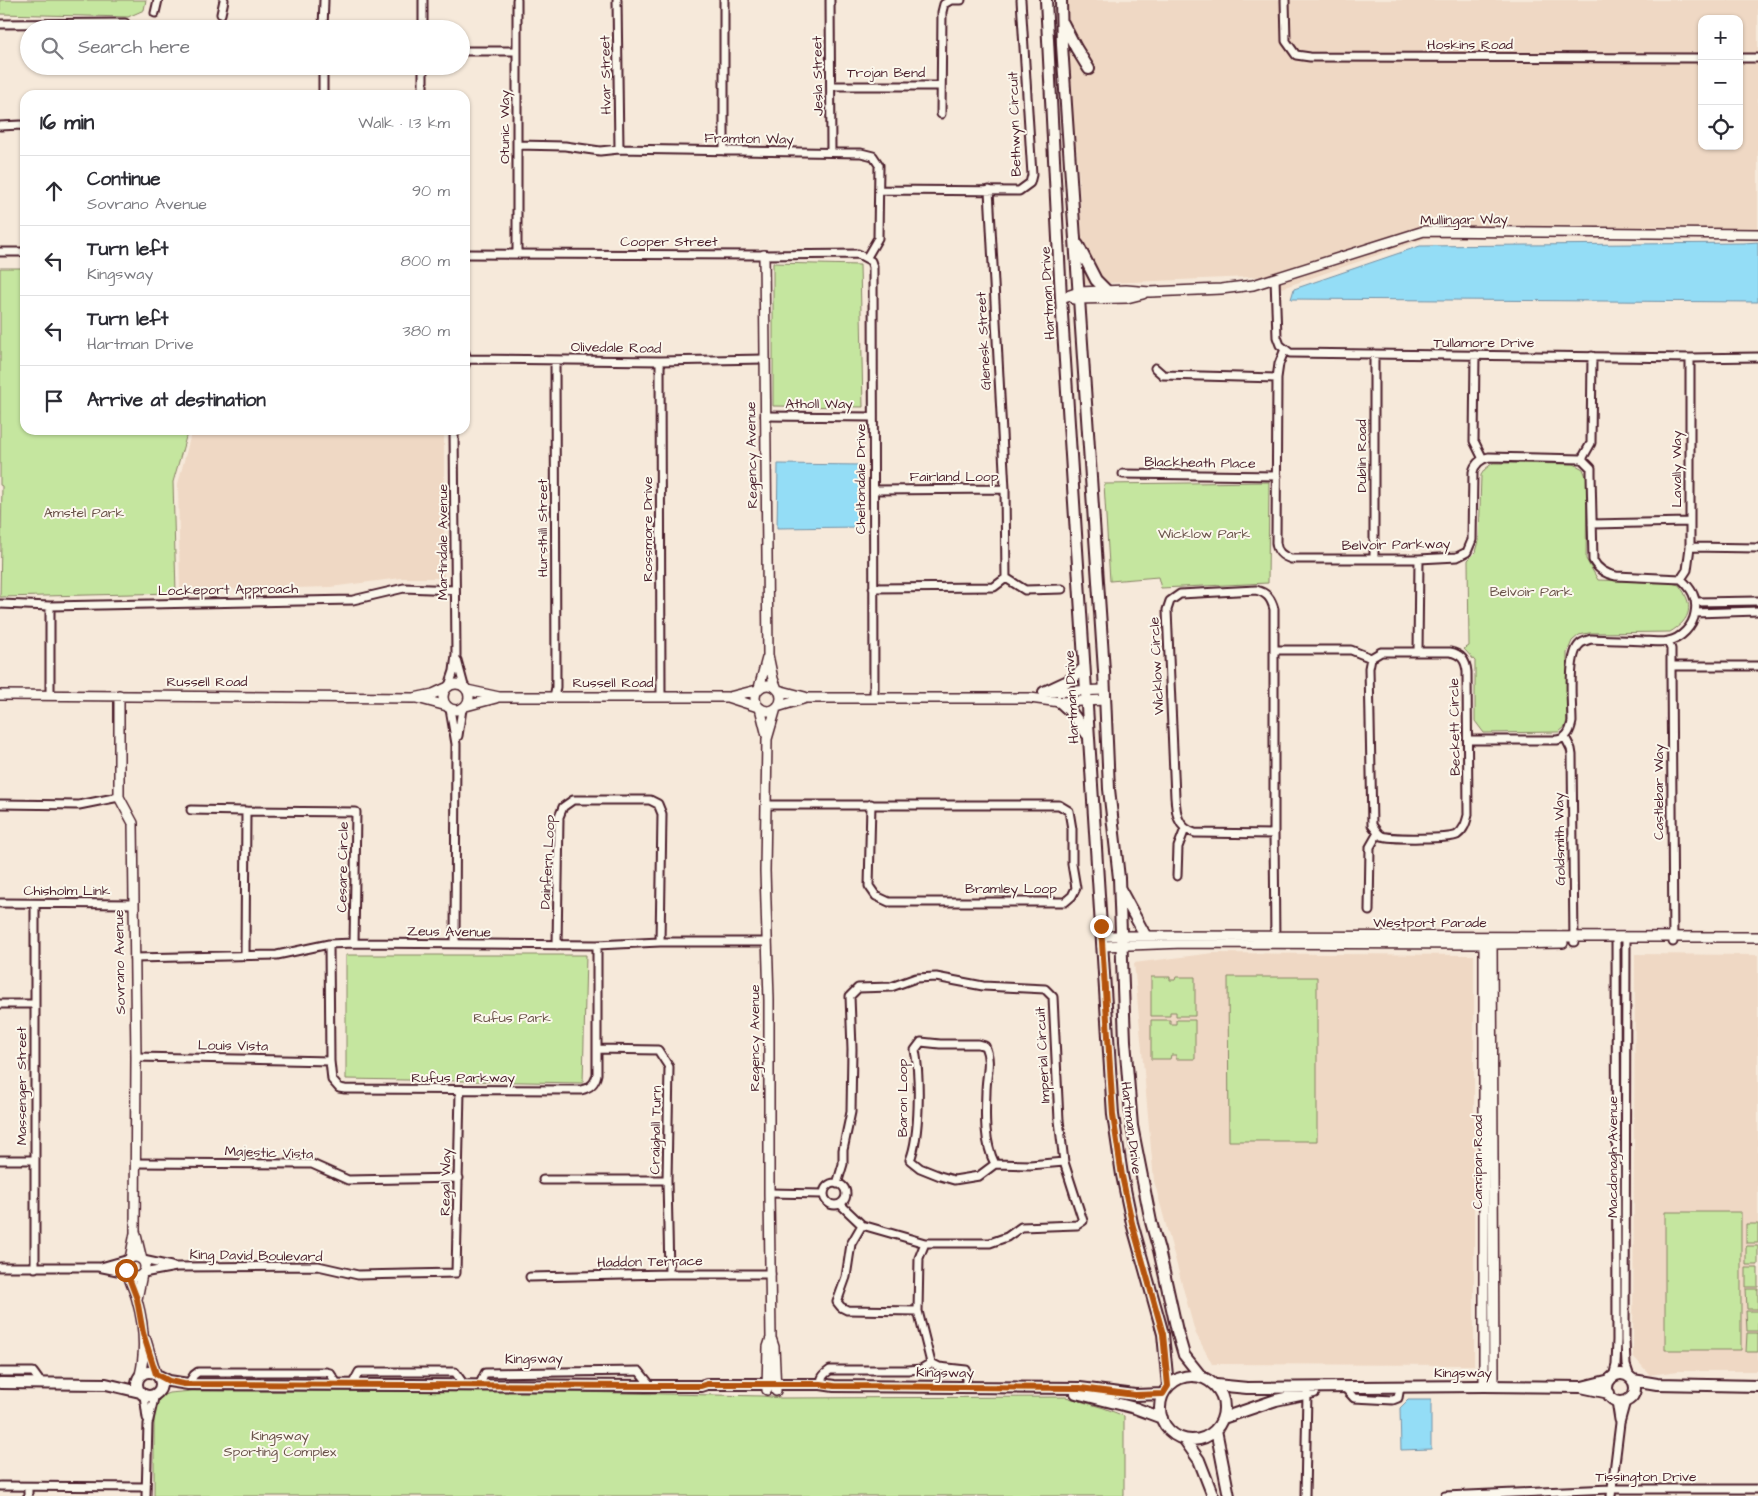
<!DOCTYPE html>
<meta charset="utf-8">
<style>
body{margin:0;font-family:"Architects Daughter",sans-serif;background:#f2f2f3;color:#2b2b33}
.controls{position:absolute;right:15px;top:15px;display:grid;overflow:hidden;border-radius:10px;box-shadow:0 1px 4px #0004}
.controls button{width:45px;height:45px;display:grid;place-items:center;padding:0;border:0;border-bottom:1px solid #e1e1e2;background:#fff;color:#2b2b33;font:25px sans-serif}
.stop{position:absolute;width:15px;height:15px;margin:-11px;border:4px solid #b45309;border-radius:50%;background:#fff}
.stop.end{background:#b45309;border-color:#fff;box-shadow:0 1px 5px #0008}
.list{margin:0;padding:0;list-style:none}
h2{display:flex;justify-content:space-between;align-items:center;height:65px;margin:0;padding:0 20px;font-size:21px}
h2 small{font-size:16px;font-weight:400;color:#7c7c81}
.list li{display:grid;grid-template-columns:32px 1fr auto;gap:15px;align-items:center;box-sizing:border-box;height:70px;padding:0 20px;border-top:1px solid #e1e1e2}
.list b{display:block;font-size:19px;white-space:nowrap}
.list p{margin:0;font-size:16px;white-space:nowrap;color:#7c7c81}
.list em{font-size:16px;font-style:normal;color:#7c7c81}
.icon{flex:none;width:28px;height:28px;fill:none;stroke:currentColor;stroke-width:2;stroke-linecap:round;stroke-linejoin:round}
.map{position:relative;flex:none;width:1758px;height:1496px;overflow:hidden}
.search{position:absolute;background:#fff;box-shadow:0 1px 4px #0004;left:20px;top:20px;width:450px;height:55px;display:flex;align-items:center;gap:12px;box-sizing:border-box;padding:0 18px;border-radius:28px;color:#7c7c81;font-size:19px}
.panel{position:absolute;background:#fff;box-shadow:0 1px 4px #0004;left:20px;top:90px;width:450px;height:345px;border-radius:15px}
.map>svg:first-child{display:block}
.built{fill:#efd8c4;fill-rule:evenodd}
.green{fill:#c5e69f;stroke:#888265}
.water{fill:#94ddf6;stroke:#7691a5}
.lines{fill:none;stroke-linecap:round;stroke-linejoin:round}
.minor-casing{stroke:#4a1f2b;stroke-width:11}
.tertiary-casing{stroke:#4a1f2b;stroke-width:12}
.secondary-casing{stroke:#4a1f2b;stroke-width:14}
.minor{stroke:#fbf7ec;stroke-width:7}
.tertiary{stroke:#fbf7ec;stroke-width:9}
.secondary{stroke:#fbf7ec;stroke-width:10}
.route{stroke:#b45309;stroke-width:6}
.labels{text-anchor:middle;dominant-baseline:central;stroke-width:4;stroke-linejoin:round;paint-order:stroke}
.street-label{font-size:14px;fill:#4a1f2b;stroke:#fbf7ec}
.park-label{font-size:14px;fill:#695148;stroke:#fbf7ec}
</style>
<div class="map">
<svg width="1758" height="1496" viewBox="0 0 1758 1496">
<rect width="100%" height="100%" fill="#f6e9da"/>
<filter id="ink" filterUnits="userSpaceOnUse"><feTurbulence type="fractalNoise" baseFrequency=".02" numOctaves="2"/><feDisplacementMap in="SourceGraphic" scale="10" xChannelSelector="R" yChannelSelector="G"/><feConvolveMatrix kernelMatrix="1 2 1 2 8 2 1 2 1" color-interpolation-filters="sRGB"/></filter>
<g filter="url(#ink)">
<path class="built" d="M1057,0H1758V238H1427L1282,288L1273,276L1085,284L1077,153ZM1702,19H1739V146H1702Z
M192,430H444V578H401L330,587L180,591L178,484Z
M1213,953L1474,955V1365L1212,1364L1195,1332L1154,1181L1134,963Z
M1635,954L1758,955V1371H1678L1650,1375L1633,1356Z"/>
<path class="green" d="M0,0H146L144,10L128,17L0,14Z
M773,263L860,265L863,407L773,406Z
M0,268H25V430H188L173,482L176,593L0,597L2,486L0,485Z
M1493,463L1574,464L1583,469L1587,479L1586,559L1598,580L1668,582L1679,585C1694,605 1692,619 1670,632L1589,633L1579,635L1572,641L1567,653V720L1565,727L1559,732L1484,733L1475,721V661L1464,649L1469,646L1468,560L1476,552L1479,541L1481,475L1485,469Z
M1269,482L1268,583L1161,588L1158,577L1110,581L1104,484Z
M346,955H586L583,1083L346,1079Z
M1151,977H1170V980H1175L1176,977H1195V1016H1176V1012H1170V1016H1151Z
M1228,977H1317V1141H1229Z
M1151,1020H1170V1024H1176V1020H1195V1059H1176V1055H1171L1170,1059H1151Z
M1665,1212H1741V1350H1665Z
M1746,1224H1758V1243H1746Z
M1746,1246H1758V1265H1746Z
M1746,1268H1758V1287H1746Z
M1746,1289H1758V1309H1747Z
M1746,1311H1758V1331H1747Z
M1747,1333H1758V1352H1746Z
M192,1391L573,1392L762,1396L780,1398L1066,1397L1104,1408L1124,1416V1496H154V1399L169,1393Z"/>
<path class="water" d="M1758,242V302L1291,299L1294,289L1420,246L1744,243Z
M778,464L862,465L860,527L777,528Z
M1408,1400H1431V1449L1401,1450L1400,1408Z"/>
<g class="lines">
<g class="minor-casing">
<path id="minor" d="M617,0L619,149
M724,0V151
M830,0L831,152
M1285,0L1286,41L1296,55L1310,57L1702,58
M155,13L158,0
M221,14L224,0
M0,24L125,23
M323,29L324,0
M423,29V0
M461,51H517
M1739,58H1758
M831,86H941
M323,95V66
M423,95V66
M941,114L942,12L944,4L951,0H961
M0,126L21,125L25,127
M517,145L565,146L600,151L619,149L861,153L873,156L879,165L878,238L867,257
M879,190L1019,191L1030,183L1032,175L1021,0
M989,190L1005,489
M0,252H25
M465,254L764,255L858,254L871,261L873,267L874,697
M517,254V0
M1275,278L1277,337L1280,345L1290,353L1690,358L1758,357
M1285,349L1279,364L1277,378L1276,543C1277,552 1282,556 1291,559H1419L1457,557L1467,552L1472,540L1473,472C1475,463 1481,459 1489,457L1582,459L1591,468V474L1593,560C1598,570 1606,574 1616,576L1681,579C1691,588 1698,598 1695,613C1693,626 1681,639 1668,641C1661,643 1652,641 1644,641C1627,640 1609,640 1591,639C1588,640 1582,642 1580,644C1567,655 1572,705 1572,722C1570,732 1567,738 1557,740H1468
M465,353L467,359L465,365
M1374,354V559
M1475,355L1474,441L1483,459
M467,359L660,361L764,359
M660,361L661,697
M1155,368L1163,375L1277,378
M765,416L873,417
M1582,459L1591,443L1592,356
M1123,474L1277,476
M1592,524L1689,522
M1690,547L1758,548
M1006,578L1025,590L1062,589
M1681,579L1687,570L1690,547V358
M873,588L994,587L1006,578L1005,489L874,490
M1696,602L1758,601
M0,604L50,606L353,600L404,588L455,590
M50,606V695
M1695,613L1758,611
M1668,641L1671,649V666L1673,942
M1274,650H1351L1371,658
M1381,652H1450C1461,654 1466,660 1467,672L1468,815C1466,823 1464,830 1457,835C1450,839 1390,839 1382,836C1378,834 1375,829 1372,825L1369,668L1371,658Z
M1418,652L1419,559
M457,660L464,686
M1671,666H1758
M449,686L454,671L456,655L454,430
M554,697L556,687L555,360
M450,709L456,744L455,944
M458,736L462,709
M1565,737L1571,749L1572,755L1574,942
M0,804L79,805L119,797
M767,805H1059L1069,811L1072,829V864L1076,888L1072,896L1065,902H889L876,896L869,886L871,804
M191,810L246,811
M1274,834L1195,833C1177,828 1176,813 1175,797L1167,610L1170,601L1180,594L1256,590C1267,593 1271,598 1274,609V834L1275,941
M1177,876L1178,847L1185,829
M0,903L133,904
M35,904V1268
M1369,911L1370,847L1378,833
M1626,937L1625,1340L1626,1365L1630,1377
M329,944L330,1061L332,1080L339,1088L345,1089L581,1090C590,1088 595,1084 597,1074V945
M557,945L559,817L563,807L573,800H650L658,804L662,814L660,942
M245,956L246,811L356,812L354,943
M134,958L277,955L329,944L354,943L597,945L660,942H766
M0,1004H35
M597,1049L658,1050L669,1067L667,1180L669,1274
M136,1057L330,1061
M0,1160H35
M135,1163L312,1164L348,1180L459,1178
M995,1164C984,1143 985,1115 986,1092C986,1075 992,1062 985,1046L978,1044H940L921,1042L915,1050C920,1076 920,1136 910,1160L920,1168L940,1176L954,1180L979,1176L995,1164L1030,1165L1064,1162
M543,1180H667
M824 1194a11 11 0 1 1 22 0a11 11 0 1 1-22 0Z
M837,1184L843,1164V1150L851,1112L852,1049L850,996L858,988L891,987L916,978L936,977L983,986L1045,989L1053,997L1059,1120L1064,1162L1083,1221L1077,1225L1021,1227L1007,1237L990,1243H925L862,1225L840,1204
M769,1193L823,1194
M862,1225L851,1244L846,1277L837,1302L841,1307L847,1310L918,1311
M925,1243L919,1258L918,1311L931,1363
M143,1260L171,1266
M0,1267H98L127,1273
M101,1267L129,1259
M143,1273L176,1267L318,1266L358,1275L456,1273L460,1091
M530,1277L669,1274H771
M0,1372H33L41,1383
M1613,1377L1616,1365L1617,1340L1616,937
M188,1384L194,1375L198,1372H326L330,1373L338,1385
M821,1384C821,1377 824,1374 830,1370H908L921,1369L931,1363L939,1367L966,1370V1387
M352,1385L359,1372H455L465,1386
M479,1386L485,1373L639,1371L651,1386
M1345,1388L1354,1398L1393,1400L1398,1398L1400,1387
M144,1395L147,1418
M1616,1401L1619,1420
M0,1486L146,1487
M28,1487V1496
M146,1496L148,1424L155,1394
M1305,1496L1307,1393
M1445,1496L1611,1489H1758
M1611,1496L1620,1423L1626,1401"/>
</g>
<g class="tertiary-casing">
<path id="tertiary" d="M764,255L768,655L773,679L777,689
M1061,298L1079,292L1126,290L1150,292L1221,289L1253,285L1424,231L1758,234
M1074,299L1127,298L1143,294
M443 697a13 13 0 1 1 26 0a13 13 0 1 1-26 0Z
M755 698a13 13 0 1 1 26 0a13 13 0 1 1-26 0Z
M759,688L767,658
M467,690L499,697H727L758,707
M778,690L805,697
M1044,692L1104,690
M0,695L414,698L433,694L446,688
M119,695V797L133,823L136,1057L135,1231L142,1260
M729,697L757,690
M417,698L447,706
M466,706L496,698
M777,707L806,698H1030L1060,702L1105,700
M760,708L767,736
M1102,936L1758,937
M1492,939L1494,1386
M1102,946L1184,943L1492,944L1563,943
M125 1267a10 10 0 1 1 20 0a10 10 0 1 1-20 0Z
M130,1259L135,1233
M128,1274C130,1283 135,1291 137,1300C144,1325 146,1350 140,1375
M137,1299L142,1274
M771,1338L774,1347L776,1391
M146,1340L156,1374
M1484,1386V939
M767,1390L768,1347L771,1338L769,1193V1000L765,871L767,739L776,708"/>
</g>
<g class="secondary-casing">
<path id="secondary" d="M1046,0L1061,298L1113,1115L1122,1175L1132,1223L1163,1334L1168,1386
M1061,0L1062,45L1104,671L1109,789L1119,878L1125,1041L1132,1126L1151,1222L1159,1250L1177,1331L1184,1355L1200,1375
M1063,23L1076,48L1089,69
M1078,245L1096,280L1107,291
M1044,692L1072,679L1084,668
M1060,702L1072,713L1087,734
M1120,889L1145,935
M137 1384a12 12 0 1 1 24 0a12 12 0 1 1-24 0Z
M1607 1388a14 14 0 1 1 28 0a14 14 0 1 1-28 0Z
M1160 1408a32 32 0 1 1 64 0a32 32 0 1 1-64 0Z
M159,1376L169,1381L188,1384L651,1386H701L707,1384H821L834,1386L1080,1388L1135,1395L1163,1394
M1633,1380L1657,1384L1758,1386
M0,1383L106,1384L140,1392
M1216,1385L1247,1388L1484,1386L1581,1387L1609,1393
M1582,1387L1610,1380
M1076,1393L1135,1408L1162,1418
M1223,1418L1276,1400L1314,1392
M1216,1430L1229,1496
M1184,1439L1199,1460L1213,1496"/>
</g>
<use href="#minor" class="minor"/>
<use href="#tertiary" class="tertiary"/>
<use href="#secondary" class="secondary"/>
</g>
</g>
<g class="lines" filter="url(#ink)">
<path class="route" d="M126,1270L137,1299L143,1333L156,1374L169,1381L184,1384L651,1386H701L707,1384H821L834,1386L1080,1388L1135,1395L1163,1394L1168,1386L1163,1334L1132,1223L1122,1176L1113,1115L1101,926"/>
</g>
<g class="labels">
<g class="street-label">
<text x="1470" y="45">Hoskins Road</text>
<text x="886" y="73">Trojan Bend</text>
<text transform="translate(606 75) rotate(-91)">Hvar Street</text>
<text transform="translate(818 76) rotate(-91)">Jesla Street</text>
<text transform="translate(1015 124) rotate(-92)">Bethwyn Circuit</text>
<text transform="translate(505 127) rotate(-90)">Otunic Way</text>
<text transform="translate(749 139) rotate(1)">Framton Way</text>
<text transform="translate(1464 220) rotate(-1)">Mullingar Way</text>
<text x="669" y="242">Cooper Street</text>
<text transform="translate(1048 293) rotate(-93)">Hartman Drive</text>
<text transform="translate(984 341) rotate(-93)">Glenesk Street</text>
<text x="1484" y="343">Tullamore Drive</text>
<text transform="translate(616 348) rotate(1)">Olivedale Road</text>
<text x="819" y="404">Atholl Way</text>
<text transform="translate(752 455) rotate(-91)">Regency Avenue</text>
<text transform="translate(1362 456) rotate(-90)">Dublin Road</text>
<text transform="translate(1200 463) rotate(1)">Blackheath Place</text>
<text transform="translate(1677 469) rotate(-90)">Lavally Way</text>
<text x="954" y="477">Fairland Loop</text>
<text transform="translate(861 479) rotate(-90)">Cheltondale Drive</text>
<text transform="translate(543 528) rotate(-90)">Hursthill Street</text>
<text transform="translate(648 529) rotate(-90)">Rossmore Drive</text>
<text transform="translate(443 542) rotate(-90)">Martindale Avenue</text>
<text transform="translate(1396 545) rotate(-1)">Belvoir Parkway</text>
<text transform="translate(228 590) rotate(-1)">Lockeport Approach</text>
<text transform="translate(1157 666) rotate(-93)">Wicklow Circle</text>
<text x="207" y="682">Russell Road</text>
<text x="613" y="683">Russell Road</text>
<text transform="translate(1072 697) rotate(-93)">Hartman Drive</text>
<text transform="translate(1455 727) rotate(-91)">Beckett Circle</text>
<text transform="translate(1659 792) rotate(-90)">Castlebar Way</text>
<text transform="translate(1560 839) rotate(-91)">Goldsmith Way</text>
<text transform="translate(548 862) rotate(-87)">Dainfern Loop</text>
<text transform="translate(343 867) rotate(-89)">Cesare Circle</text>
<text x="1011" y="889">Bramley Loop</text>
<text x="67" y="891">Chisholm Link</text>
<text x="1430" y="923">Westport Parade</text>
<text transform="translate(449 932) rotate(1)">Zeus Avenue</text>
<text transform="translate(120 962) rotate(-91)">Sovrano Avenue</text>
<text transform="translate(755 1038) rotate(-90)">Regency Avenue</text>
<text transform="translate(233 1046) rotate(1)">Louis Vista</text>
<text transform="translate(1043 1055) rotate(-93)">Imperial Circuit</text>
<text x="463" y="1078">Rufus Parkway</text>
<text transform="translate(22 1086) rotate(-90)">Massenger Street</text>
<text transform="translate(903 1098) rotate(-90)">Baron Loop</text>
<text transform="translate(1131 1128) rotate(83)">Hartman Drive</text>
<text transform="translate(656 1130) rotate(-89)">Craighall Turn</text>
<text transform="translate(269 1153) rotate(2)">Majestic Vista</text>
<text transform="translate(1613 1157) rotate(-90)">Macdonagh Avenue</text>
<text transform="translate(1478 1162) rotate(-90)">Carripan Road</text>
<text transform="translate(446 1182) rotate(-89)">Regal Way</text>
<text transform="translate(256 1256) rotate(1)">King David Boulevard</text>
<text transform="translate(650 1262) rotate(-1)">Haddon Terrace</text>
<text transform="translate(534 1359) rotate(-1)">Kingsway</text>
<text transform="translate(945 1373) rotate(1)">Kingsway</text>
<text x="1463" y="1373">Kingsway</text>
<text x="1646" y="1477">Tissington Drive</text>
</g>
<g class="park-label">
<text x="84" y="513">Amstel Park</text>
<text x="1204" y="534">Wicklow Park</text>
<text x="1531" y="592">Belvoir Park</text>
<text x="512" y="1018">Rufus Park</text>
<text x="280" y="1436">Kingsway<tspan x="280" dy="16">Sporting Complex</tspan></text>
</g>
</g>
</svg>
<div class="controls">
<button>+</button>
<button>−</button>
<button><svg class="icon" aria-label="locate" viewBox="0 0 24 24"><circle cx="12" cy="12" r="6"/><path d="M12 2v4M12 18v4M2 12h4M18 12h4"/></svg></button>
</div>
<div class="stop" style="left:126px;top:1270px"></div>
<div class="stop end" style="left:1101px;top:926px"></div>
<div class="search"><svg class="icon" aria-label="search" viewBox="0 0 24 24"><circle cx="10" cy="10" r="6"/><path d="M15 15l6 6"/></svg>Search here</div>
<section class="panel">
<h2>16 min<small>Walk · 1.3 km</small></h2>
<ul class="list">
<li><svg class="icon" aria-label="ahead" viewBox="0 0 24 24"><path d="M12 20V5M6 11l6-6 6 6"/></svg><div><b>Continue</b><p>Sovrano Avenue</p></div><em>90 m</em></li>
<li><svg class="icon" aria-label="left" viewBox="0 0 24 24"><path d="M17 20v-9H6M10 6l-5 5 5 5"/></svg><div><b>Turn left</b><p>Kingsway</p></div><em>800 m</em></li>
<li><svg class="icon" aria-label="left" viewBox="0 0 24 24"><path d="M17 20v-9H6M10 6l-5 5 5 5"/></svg><div><b>Turn left</b><p>Hartman Drive</p></div><em>380 m</em></li>
<li><svg class="icon" aria-label="arrive" viewBox="0 0 24 24"><path d="M6 21V4h12l-3 4 3 4H6"/></svg><div><b>Arrive at destination</b></div></li>
</ul>
</section>
</div>
